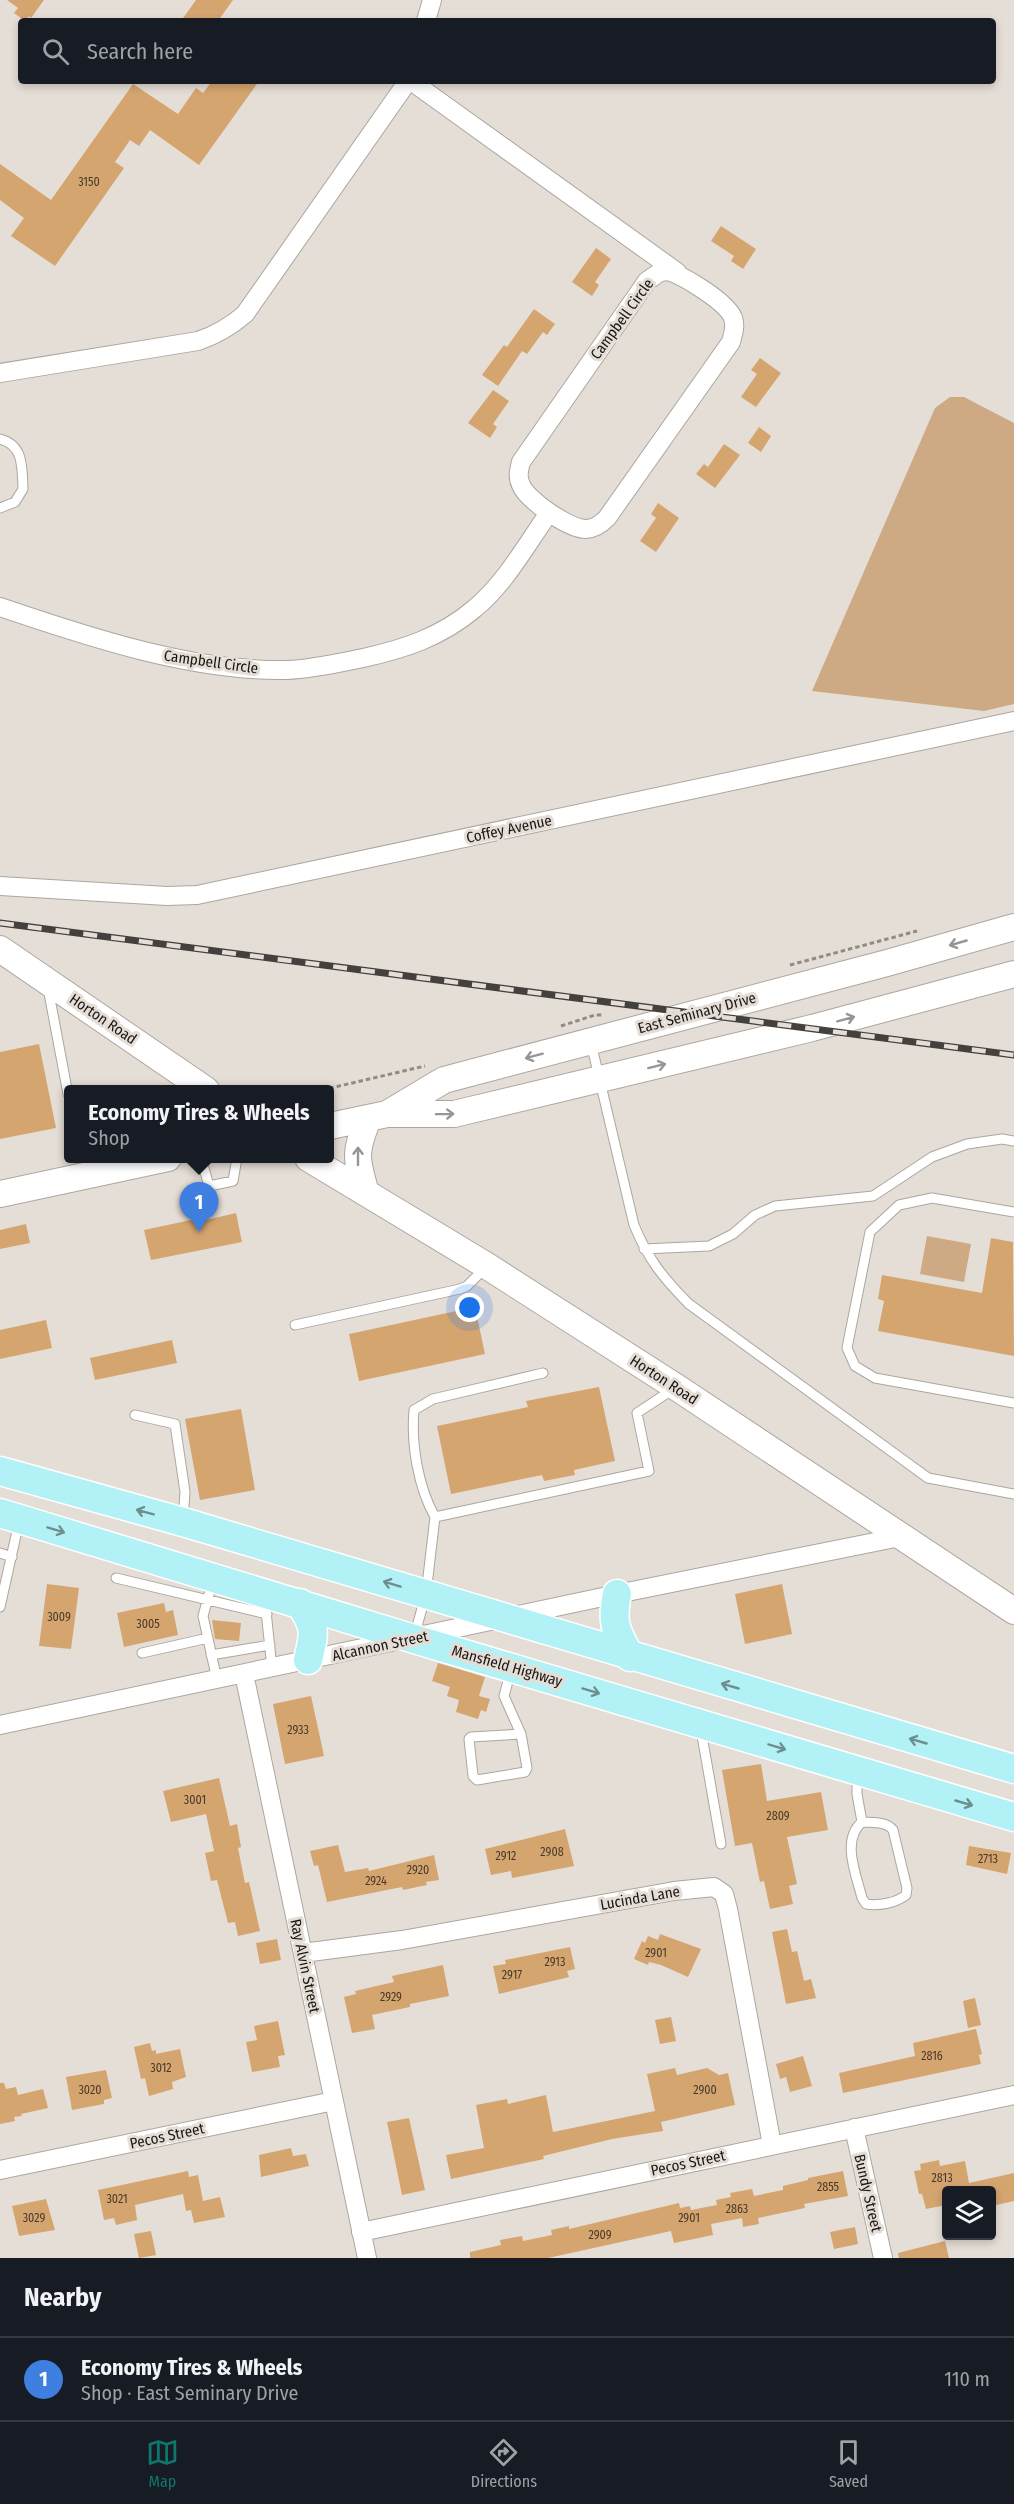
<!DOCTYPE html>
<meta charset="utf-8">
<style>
body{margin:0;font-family:"Fira Sans Condensed",sans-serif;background:#20242c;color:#f1f3f6}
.controls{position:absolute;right:18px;bottom:18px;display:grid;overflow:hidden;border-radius:6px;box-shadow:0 3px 9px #0003}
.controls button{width:54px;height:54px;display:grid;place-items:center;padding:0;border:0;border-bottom:2px solid #363941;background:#171b24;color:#f1f3f6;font:30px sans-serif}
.you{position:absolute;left:470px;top:1308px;width:21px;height:21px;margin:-15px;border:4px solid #fff;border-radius:50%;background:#1a73e8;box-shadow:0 0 0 9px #1a73e833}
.badge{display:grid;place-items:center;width:39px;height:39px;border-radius:50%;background:#0f766e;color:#fff;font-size:20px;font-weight:700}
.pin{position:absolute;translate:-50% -50px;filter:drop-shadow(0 2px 3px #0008)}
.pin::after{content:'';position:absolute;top:32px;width:21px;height:18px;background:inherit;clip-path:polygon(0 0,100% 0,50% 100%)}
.popup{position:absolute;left:64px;top:1085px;width:270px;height:78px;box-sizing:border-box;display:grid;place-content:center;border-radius:6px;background:#171b24;filter:drop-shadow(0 2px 4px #0005);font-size:20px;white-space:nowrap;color:#9ea1a6}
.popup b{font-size:22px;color:#f1f3f6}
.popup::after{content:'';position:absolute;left:50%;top:100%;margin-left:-12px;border:12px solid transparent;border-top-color:#171b24}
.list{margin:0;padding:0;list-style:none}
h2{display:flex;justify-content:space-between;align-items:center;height:78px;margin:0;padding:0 24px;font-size:26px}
h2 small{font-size:20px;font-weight:400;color:#9ea1a6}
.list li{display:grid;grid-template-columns:39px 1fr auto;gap:18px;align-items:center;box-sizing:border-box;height:84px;padding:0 24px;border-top:2px solid #363941}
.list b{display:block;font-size:22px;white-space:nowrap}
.list p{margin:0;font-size:20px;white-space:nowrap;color:#9ea1a6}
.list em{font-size:20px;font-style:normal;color:#9ea1a6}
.icon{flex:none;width:33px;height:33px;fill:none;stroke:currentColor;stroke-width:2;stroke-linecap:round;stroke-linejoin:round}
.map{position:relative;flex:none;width:1014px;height:2258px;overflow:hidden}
.search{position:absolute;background:#171b24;box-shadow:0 3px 9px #0003;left:18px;right:18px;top:18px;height:66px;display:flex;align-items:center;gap:15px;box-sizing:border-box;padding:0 21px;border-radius:6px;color:#9ea1a6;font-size:22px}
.sheet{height:162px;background:#171b24}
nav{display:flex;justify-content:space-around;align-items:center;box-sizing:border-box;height:84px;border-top:2px solid #363941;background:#171b24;font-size:16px;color:#9ea1a6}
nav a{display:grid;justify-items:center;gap:3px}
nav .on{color:#0f766e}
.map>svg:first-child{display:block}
.green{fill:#cdaa84}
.building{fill:#d5a570}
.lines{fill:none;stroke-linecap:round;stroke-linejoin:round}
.lane-casing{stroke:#ada69f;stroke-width:11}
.street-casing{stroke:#ada69f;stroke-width:20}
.secondary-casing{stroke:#ada69f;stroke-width:28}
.primary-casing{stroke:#fff;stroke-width:31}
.path{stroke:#918b86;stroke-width:3;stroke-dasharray:4.5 3;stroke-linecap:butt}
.lane{stroke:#fff;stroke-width:9}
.street{stroke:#fff;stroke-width:18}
.secondary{stroke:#fff;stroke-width:26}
.primary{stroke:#b2f2f6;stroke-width:28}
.rail-casing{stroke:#44403d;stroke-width:7}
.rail{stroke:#e5ded6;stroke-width:4.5;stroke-dasharray:14;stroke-linecap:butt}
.oneway{stroke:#989695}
.oneway2{stroke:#6d8f90}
.labels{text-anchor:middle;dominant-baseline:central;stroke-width:6;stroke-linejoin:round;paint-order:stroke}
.number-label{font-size:12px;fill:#483a2b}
.street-label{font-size:15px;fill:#191614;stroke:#e5ded6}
</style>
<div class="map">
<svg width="1014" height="2258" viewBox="0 0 1014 2258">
<rect width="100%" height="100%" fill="#e5ded6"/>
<path class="green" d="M950,397H964L1014,423V704L984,711L812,691L935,408Z
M927,1236L971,1244L964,1282L920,1274Z"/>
<path class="building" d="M7,0H44L31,18L29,16L25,21L14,13L18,8Z
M196,0H233L218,21H181Z
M212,81H259L199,165L150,130L139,146L130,140L115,162L124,168L55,266L11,236L24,218L0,200V164L51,200L133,84L178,114L196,88L203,93Z
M721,226L756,249L743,269L731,261L734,256L711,241Z
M596,248L611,259L595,282L599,285L592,296L572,282Z
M534,309L555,324L547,335L543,332L527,354L522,351L498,386L482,375L504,345L507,347Z
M760,358L781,373L756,407L741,397L757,374L751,370Z
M493,390L509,401L493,424L497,427L490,438L468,423Z
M759,427L771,436L761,452L748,443Z
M724,444L740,455L715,488L696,474L704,464L708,467Z
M658,503L679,518L656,552L640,541L656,518L651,514Z
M39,1044L56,1128L0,1139V1052Z
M236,1213L242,1242L151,1260L144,1230L205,1217L206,1220Z
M26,1224L30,1243L0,1249V1230Z
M991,1238L1013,1242L1014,1356L878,1331L884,1301L878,1299L882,1275L982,1293Z
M475,1307L485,1354L359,1381L349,1334Z
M46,1320L52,1348L0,1359V1330Z
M172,1340L177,1363L95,1380L90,1358Z
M599,1387L615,1461L574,1470L575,1475L544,1481L542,1475L451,1494L437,1426L528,1407L526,1401Z
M241,1409L255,1490L200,1500L185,1419Z
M47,1584L79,1588L71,1649L39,1646Z
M782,1584L792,1634L745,1644L735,1594Z
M164,1603L166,1612L173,1610L178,1635L124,1647L117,1613Z
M212,1620L241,1623L239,1641L215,1639Z
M438,1663L485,1677L479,1696L490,1699L486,1712L481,1710L478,1719L456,1712L459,1700L447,1696L450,1687L432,1681Z
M311,1696L324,1756L285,1764L273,1704Z
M761,1764L767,1801L821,1792L828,1830L787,1837L797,1884L789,1886L793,1904L770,1909L764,1881L760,1882L752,1843L735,1846L722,1770Z
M219,1778L230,1826L237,1824L241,1847L238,1848L245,1883L249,1882L260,1931L238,1936L235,1922L228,1923L217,1880L211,1881L205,1853L214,1851L206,1814L171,1822L163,1791Z
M565,1829L574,1866L512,1878L511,1871L491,1875L485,1849Z
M338,1845L345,1872L368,1868L369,1871L434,1855L439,1880L426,1882L427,1885L403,1890L402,1887L327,1902L318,1865L314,1866L310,1851Z
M969,1846L1011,1853L1007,1874L966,1865Z
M787,1929L792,1952L797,1951L804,1981L811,1979L816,1998L786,2004L772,1932Z
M660,1934L701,1949L688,1977L661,1965L649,1962L648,1965L634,1959L642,1941L645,1943L648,1936L658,1940Z
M277,1939L281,1960L260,1964L256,1943Z
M570,1947L575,1969L567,1971L569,1977L499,1994L493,1966L506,1964L505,1960Z
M443,1965L449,1996L410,2004V2007L372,2015L375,2029L352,2033L344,1997L356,1994L355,1991L394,1982L392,1976Z
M975,1998L981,2025L968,2028L963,2001Z
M671,2017L676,2041L660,2044L655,2020Z
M278,2021L285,2055L278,2056L280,2067L252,2072L246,2042L257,2040L254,2026Z
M976,2029L982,2054L979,2055L981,2064L843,2093L839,2073L915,2056L913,2043Z
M150,2043L152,2051L156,2050V2054L180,2049L186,2077L172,2082L173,2089L149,2096L145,2078L141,2079L134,2047Z
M803,2056L812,2086L790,2092L786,2077L780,2079L776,2064Z
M675,2068L677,2075L707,2068L719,2075L728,2073L735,2105L661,2122L663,2131L612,2139L543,2156L544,2159L451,2179L446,2155L484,2148L476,2105L507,2099L508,2104L546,2095L553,2132L655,2111L647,2074Z
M106,2070L112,2098L104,2100V2104L72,2110L66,2077Z
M0,2083H4L6,2089L16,2087L18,2095L43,2089L48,2108L21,2114L22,2116L14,2117L15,2121L0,2124Z
M409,2118L425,2190L402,2195L387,2122Z
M291,2148L293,2156L306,2154L309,2166L261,2177L259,2155Z
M939,2160L940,2166L965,2161L969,2183L1014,2173V2201L992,2206V2190H962L961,2188L943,2191L946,2205L926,2209L922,2194H919L914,2171L921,2170L920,2164Z
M188,2171L189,2177L198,2175L203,2201L220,2197L225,2217L194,2223L191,2210L186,2211L183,2194L135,2205L137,2220L116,2225L114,2218L104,2220L98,2190Z
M843,2171L848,2196L804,2204L805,2208L758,2218L759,2224L743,2227L742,2218L711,2224L713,2235L689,2240L674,2243L671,2231L548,2258H470V2252L501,2245L500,2240L522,2236L523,2241L552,2235L551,2230L569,2226V2229L679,2203L680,2208L690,2206L691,2210L717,2205L716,2200L731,2197L730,2193L752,2189L754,2196L783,2190V2186L808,2180V2178Z
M46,2199L55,2230L19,2236L12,2206Z
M855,2227L858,2244L834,2249L830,2232Z
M151,2231L156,2255L139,2258L134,2234Z
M945,2241L949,2258H899L898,2253Z"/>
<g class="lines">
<g class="lane-casing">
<path id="lane" d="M0,439C24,445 22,468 23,489L15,502L0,508
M48,988L68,1094
M591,1043L634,1225C648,1259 663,1278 689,1304L928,1478L1014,1494
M201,1158L209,1186L233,1181L237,1158
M1014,1212L932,1198L899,1205L870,1232L847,1348L855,1366L875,1378L1014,1403
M644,1249L709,1246L733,1234L755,1215L775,1206L873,1196L932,1157L967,1144L1002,1139L1014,1141
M295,1325L460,1289L467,1286L485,1268
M135,1415L175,1424L185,1492L183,1520
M435,1517C418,1487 411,1444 414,1410L433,1399L543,1373
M0,1553L12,1557
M116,1578L267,1614
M213,1580L203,1616L217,1680
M0,1607L19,1522
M266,1611L272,1668
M414,1637L426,1594L435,1517L649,1471L637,1413L675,1388
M142,1653L208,1638
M211,1655L270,1645
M511,1670L504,1696L521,1734L527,1768L525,1772L477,1780L473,1776L469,1739L471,1737L521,1734
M701,1730L721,1844
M857,1774V1794L862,1822
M862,1822C872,1823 886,1821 893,1830L907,1888L906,1895C896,1903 879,1906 866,1904L862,1898C856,1874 841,1840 862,1822Z"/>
</g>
<g class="street-casing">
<path id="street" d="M426,21L432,0
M411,81L677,272
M668,271C684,276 727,302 733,318C736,326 733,334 731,342L607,518C601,524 594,529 586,529C569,529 527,500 521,485C517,477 519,470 521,462L647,281L660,272Z
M0,373L198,341C216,335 231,326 245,314L408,81
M0,607C88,637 194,672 287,670C313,669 338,663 363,658C404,649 441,637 474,609C505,584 526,545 549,513
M0,886L167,896L197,895L1014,721
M244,1674L367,2258
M0,1725L617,1594L900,1537
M303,1953L402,1940L674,1891L714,1887L724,1894L728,1909L772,2145
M854,2128L883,2258
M0,2170L334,2101
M361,2232L1014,2095"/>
</g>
<g class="secondary-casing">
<path id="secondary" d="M0,949L206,1090
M387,1114L444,1080L887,963L1014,927
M330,1126L387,1114H454L812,1028L1014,974
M308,1158L487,1266L676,1387L1014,1611
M366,1193C356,1159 354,1153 368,1119
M0,1194L168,1158"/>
</g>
<g class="primary-casing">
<path id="primary" d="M0,1471L183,1522L1014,1769
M0,1513L414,1639L1014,1817
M617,1594C611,1624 616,1631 630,1657
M300,1603C316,1629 315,1631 308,1660"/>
</g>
<path class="path" d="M790,965L917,931
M561,1026L595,1015H603
M322,1090L425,1066"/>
<use href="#lane" class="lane"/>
<use href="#street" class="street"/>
<use href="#secondary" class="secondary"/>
<use href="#primary" class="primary"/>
<g class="rail-casing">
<path id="rail" d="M0,923L1014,1055"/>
</g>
<use href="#rail" class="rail"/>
</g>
<defs><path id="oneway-shaft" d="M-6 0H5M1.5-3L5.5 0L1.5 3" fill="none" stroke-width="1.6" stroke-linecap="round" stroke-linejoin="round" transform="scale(1.5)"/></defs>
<g class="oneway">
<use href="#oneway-shaft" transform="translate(958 943) rotate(164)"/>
<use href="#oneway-shaft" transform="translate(846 1019) rotate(-15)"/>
<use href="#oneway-shaft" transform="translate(534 1056) rotate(165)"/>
<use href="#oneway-shaft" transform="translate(657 1066) rotate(-14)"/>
<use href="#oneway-shaft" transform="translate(445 1114) rotate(-1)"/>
<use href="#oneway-shaft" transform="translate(358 1156) rotate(-90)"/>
</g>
<g class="oneway2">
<use href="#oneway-shaft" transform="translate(145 1512) rotate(-165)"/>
<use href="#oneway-shaft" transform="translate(56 1530) rotate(17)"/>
<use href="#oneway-shaft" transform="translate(392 1584) rotate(-163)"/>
<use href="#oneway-shaft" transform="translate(730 1686) rotate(-164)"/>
<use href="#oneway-shaft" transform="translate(591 1691) rotate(17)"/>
<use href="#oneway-shaft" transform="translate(918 1741) rotate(-164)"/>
<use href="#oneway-shaft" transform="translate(777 1747) rotate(17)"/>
<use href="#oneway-shaft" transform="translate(964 1803) rotate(16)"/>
</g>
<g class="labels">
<g class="number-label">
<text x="89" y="182">3150</text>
<text x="59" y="1617">3009</text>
<text x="148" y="1624">3005</text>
<text x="298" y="1730">2933</text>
<text x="195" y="1800">3001</text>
<text x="778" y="1816">2809</text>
<text x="552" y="1852">2908</text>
<text x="506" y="1856">2912</text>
<text x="988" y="1859">2713</text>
<text x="418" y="1870">2920</text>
<text x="376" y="1881">2924</text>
<text x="656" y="1953">2901</text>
<text x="555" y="1962">2913</text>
<text x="512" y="1975">2917</text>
<text x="391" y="1997">2929</text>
<text x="932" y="2056">2816</text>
<text x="161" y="2068">3012</text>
<text x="90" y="2090">3020</text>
<text x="705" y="2090">2900</text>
<text x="942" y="2178">2813</text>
<text x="828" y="2187">2855</text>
<text x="117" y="2199">3021</text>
<text x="737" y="2209">2863</text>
<text x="34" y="2218">3029</text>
<text x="689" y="2218">2901</text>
<text x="600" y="2235">2909</text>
</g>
<g class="street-label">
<text transform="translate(622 319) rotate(-54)">Campbell Circle</text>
<text transform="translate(211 662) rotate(8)">Campbell Circle</text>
<text transform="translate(509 829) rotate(-12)">Coffey Avenue</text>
<text transform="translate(697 1013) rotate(-15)">East Seminary Drive</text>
<text transform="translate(103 1019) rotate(34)">Horton Road</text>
<text transform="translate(664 1380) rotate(33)">Horton Road</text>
<text transform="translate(380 1646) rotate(-12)">Alcannon Street</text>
<text transform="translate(507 1666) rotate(16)">Mansfield Highway</text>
<text transform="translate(640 1898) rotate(-10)">Lucinda Lane</text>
<text transform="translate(305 1966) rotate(78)">Ray Alvin Street</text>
<text transform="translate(167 2136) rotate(-12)">Pecos Street</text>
<text transform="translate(688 2163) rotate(-12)">Pecos Street</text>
<text transform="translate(868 2193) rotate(77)">Bundy Street</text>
</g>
</g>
</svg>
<div class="controls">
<button><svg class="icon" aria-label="layers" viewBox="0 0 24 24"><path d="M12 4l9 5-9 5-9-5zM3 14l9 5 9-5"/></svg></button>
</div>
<div class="you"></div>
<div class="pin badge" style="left:199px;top:1232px;background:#3f7fe0">1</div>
<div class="popup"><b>Economy Tires &amp; Wheels</b>Shop</div>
<div class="search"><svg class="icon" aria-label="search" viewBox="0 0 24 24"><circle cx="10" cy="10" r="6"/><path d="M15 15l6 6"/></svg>Search here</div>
</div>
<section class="sheet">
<h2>Nearby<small></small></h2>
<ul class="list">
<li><span class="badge" style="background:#3f7fe0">1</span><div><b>Economy Tires &amp; Wheels</b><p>Shop · East Seminary Drive</p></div><em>110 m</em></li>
</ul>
</section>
<nav>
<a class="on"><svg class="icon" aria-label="map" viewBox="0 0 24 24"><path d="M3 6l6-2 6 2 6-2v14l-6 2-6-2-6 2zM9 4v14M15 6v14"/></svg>Map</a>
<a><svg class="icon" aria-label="directions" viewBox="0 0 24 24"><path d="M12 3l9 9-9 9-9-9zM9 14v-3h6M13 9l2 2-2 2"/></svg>Directions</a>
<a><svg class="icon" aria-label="saved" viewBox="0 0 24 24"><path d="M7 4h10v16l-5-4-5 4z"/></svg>Saved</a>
</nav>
